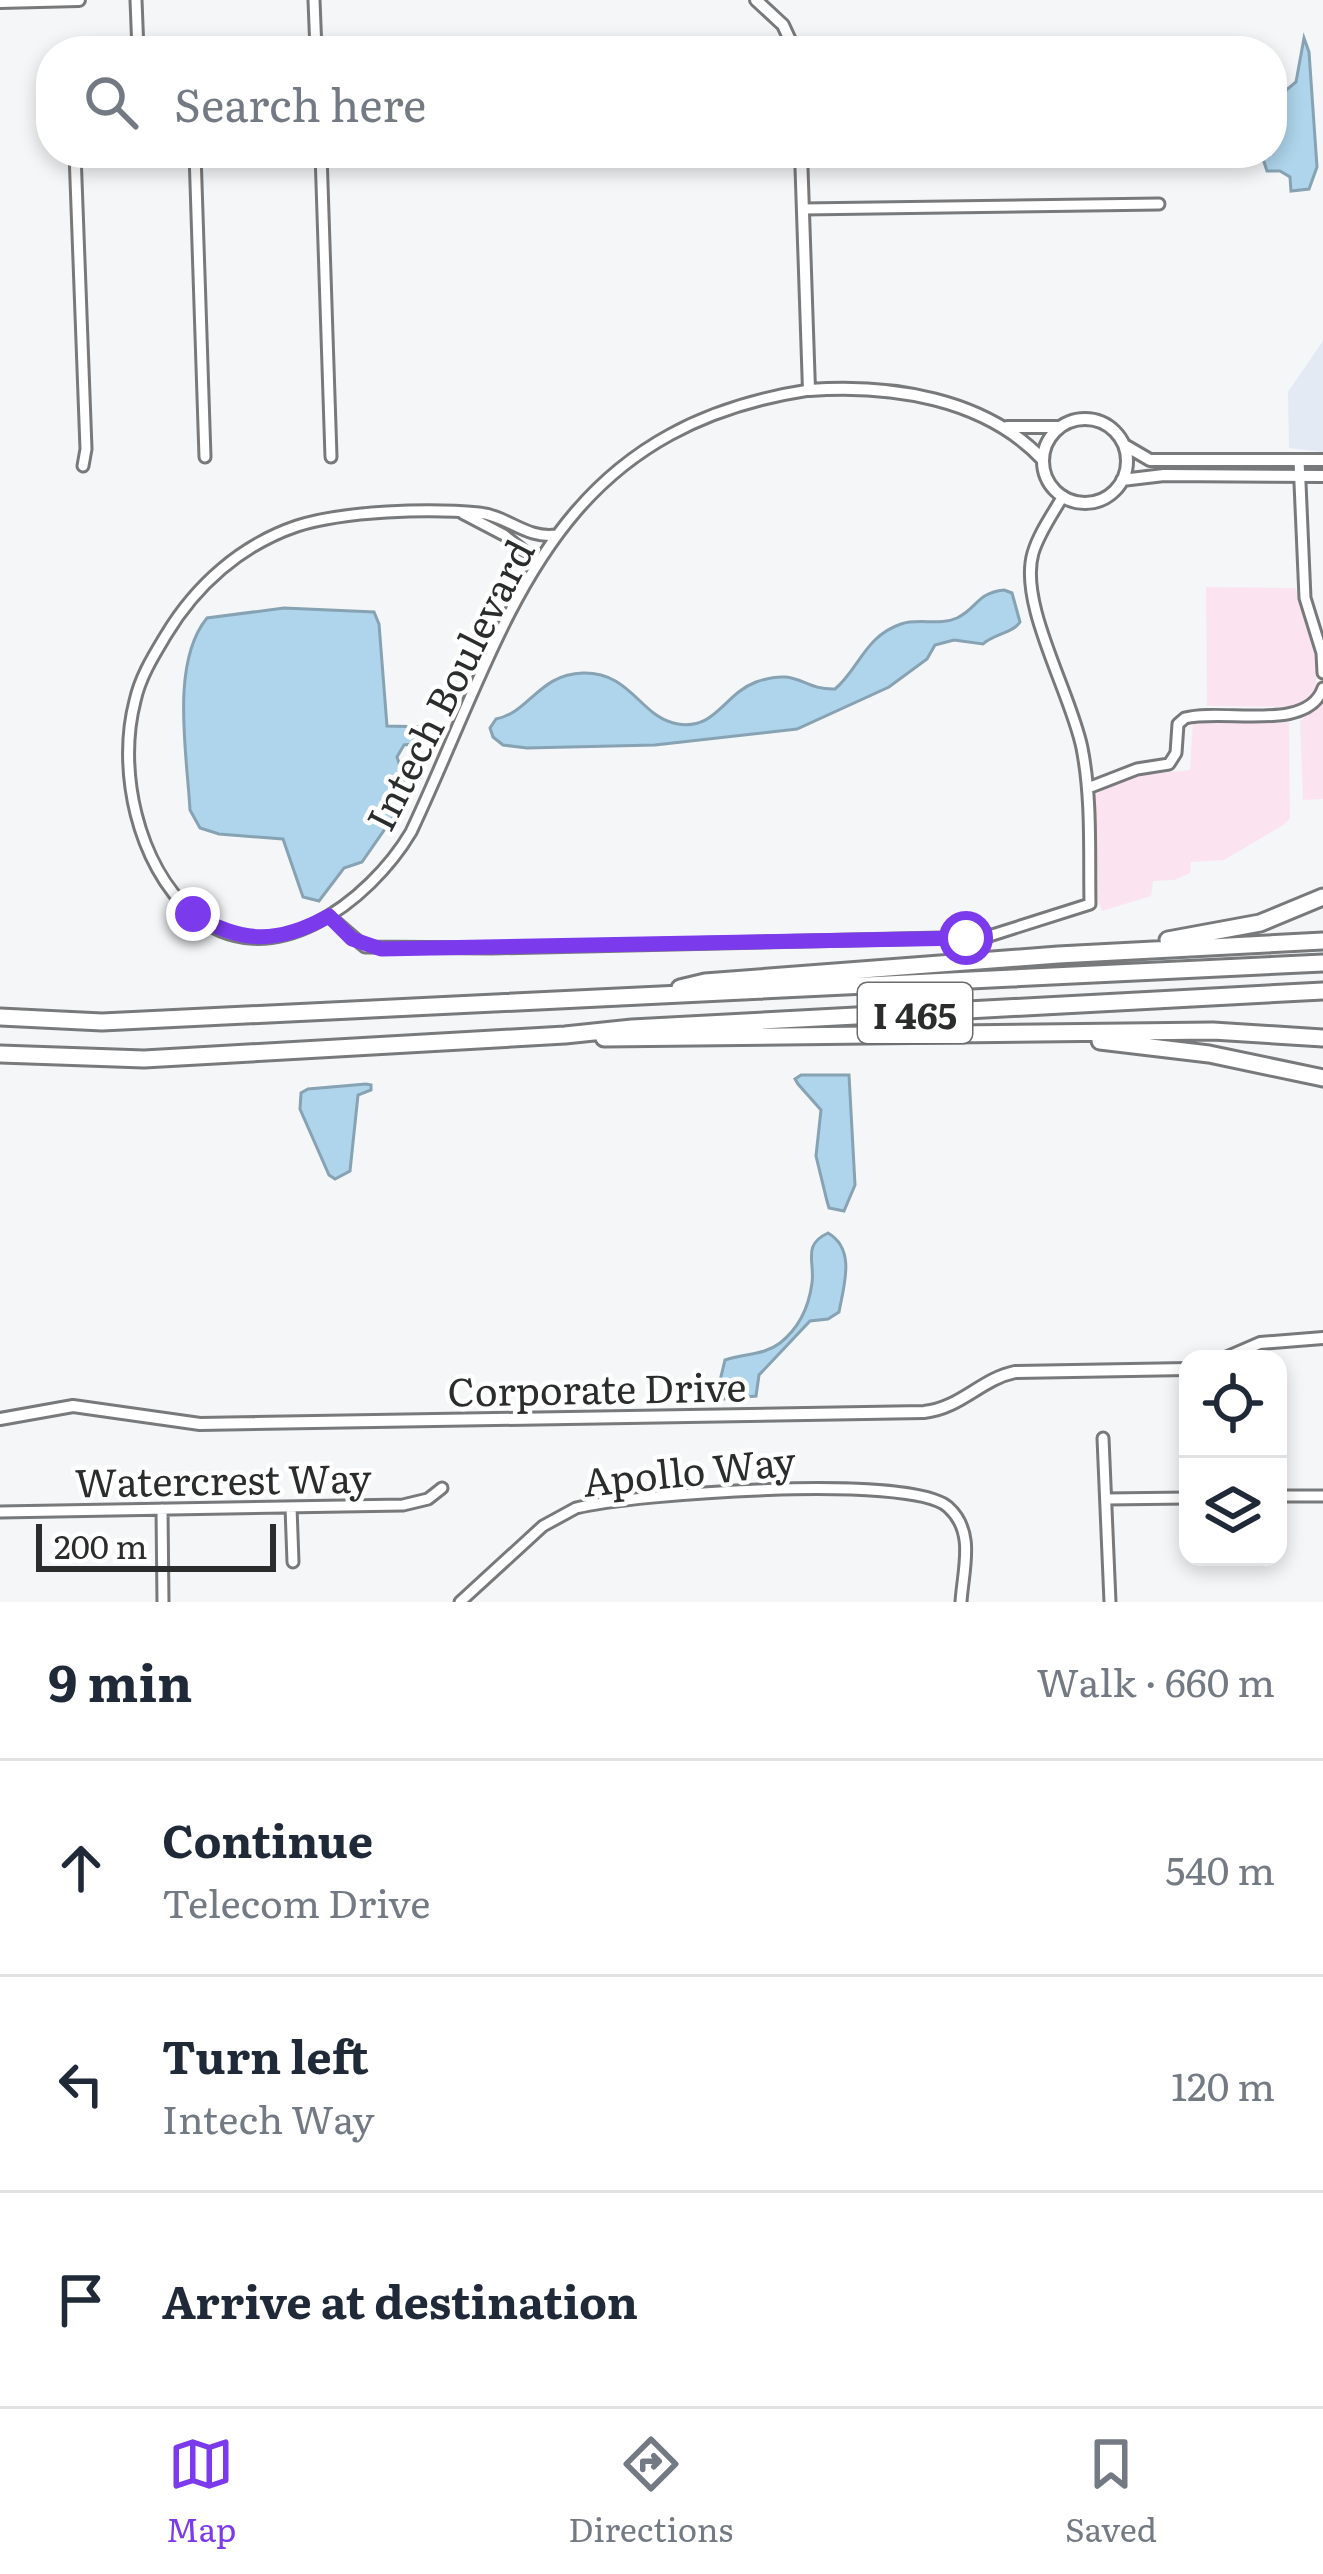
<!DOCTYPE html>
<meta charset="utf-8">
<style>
body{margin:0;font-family:Literata,serif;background:#f6f6f7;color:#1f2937}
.controls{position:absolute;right:36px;bottom:36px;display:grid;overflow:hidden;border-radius:24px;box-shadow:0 6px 18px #0003}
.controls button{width:108px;height:108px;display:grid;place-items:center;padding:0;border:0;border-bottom:3px solid #e0e1e3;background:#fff;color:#1f2937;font:60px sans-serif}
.scale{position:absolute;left:36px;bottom:30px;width:240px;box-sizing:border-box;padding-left:12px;border:6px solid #2b2c2c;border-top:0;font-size:33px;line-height:42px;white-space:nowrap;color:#2b2c2c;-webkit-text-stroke:9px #fff;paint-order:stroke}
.stop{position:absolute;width:36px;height:36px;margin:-27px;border:9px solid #7c3aed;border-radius:50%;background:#fff}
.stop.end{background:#7c3aed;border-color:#fff;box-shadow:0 3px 12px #0008}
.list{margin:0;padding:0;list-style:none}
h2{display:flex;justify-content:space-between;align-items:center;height:156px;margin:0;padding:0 48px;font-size:51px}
h2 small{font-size:39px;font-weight:400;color:#747a83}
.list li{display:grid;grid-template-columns:78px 1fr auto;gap:36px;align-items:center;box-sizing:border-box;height:216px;padding:0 48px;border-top:3px solid #e0e1e3}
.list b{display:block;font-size:45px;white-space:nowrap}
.list p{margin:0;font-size:39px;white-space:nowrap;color:#747a83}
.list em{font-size:39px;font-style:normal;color:#747a83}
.icon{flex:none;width:66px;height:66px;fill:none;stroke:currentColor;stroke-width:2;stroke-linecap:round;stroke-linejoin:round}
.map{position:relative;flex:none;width:1323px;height:1602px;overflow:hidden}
.search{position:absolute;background:#fff;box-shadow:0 6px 18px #0003;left:36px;right:36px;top:36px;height:132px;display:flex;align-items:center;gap:30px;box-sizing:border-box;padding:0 42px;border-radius:48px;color:#747a83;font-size:45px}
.sheet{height:804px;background:#fff}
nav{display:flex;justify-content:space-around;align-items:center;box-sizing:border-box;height:168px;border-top:3px solid #e0e1e3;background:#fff;font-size:33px;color:#747a83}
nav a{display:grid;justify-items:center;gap:6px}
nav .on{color:#7c3aed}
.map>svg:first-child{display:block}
.commercial{fill:#fbe4f0}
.built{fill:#e3eaf3}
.water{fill:#aed5ec;stroke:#87a2b2;stroke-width:3}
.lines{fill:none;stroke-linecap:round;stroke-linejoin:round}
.minor-casing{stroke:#77797b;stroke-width:15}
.tertiary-casing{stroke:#77797b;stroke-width:16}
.motorway-casing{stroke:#77797b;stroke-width:21}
.minor{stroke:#fff;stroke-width:9}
.tertiary{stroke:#fff;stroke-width:10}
.motorway{stroke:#fff;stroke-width:15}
.route{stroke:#7c3aed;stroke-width:15}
.labels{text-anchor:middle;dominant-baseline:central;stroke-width:9;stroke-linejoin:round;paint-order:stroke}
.shield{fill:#fff;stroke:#6b6b6b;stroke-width:3}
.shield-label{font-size:36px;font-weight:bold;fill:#2b2c2c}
.street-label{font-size:39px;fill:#2b2c2c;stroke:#fff}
</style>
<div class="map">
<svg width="1323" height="1602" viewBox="0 0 1323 1602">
<rect width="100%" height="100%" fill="#f4f6f8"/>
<path class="commercial" d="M1206,587L1296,588L1316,660V690L1308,698L1295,707L1207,706Z
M1323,700V799L1303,800L1300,721Z
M1280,719L1289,723L1290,818L1285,824L1224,860L1191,862L1190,873L1174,880L1153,881L1151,896L1102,911L1095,892L1094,795L1131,776L1190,770L1193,720Z"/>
<path class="built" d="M1323,341V452L1289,448L1288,392Z"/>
<path class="water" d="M1304,38L1309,52L1317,167L1309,189L1291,191L1290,177L1280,171H1267L1261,153H1272V102L1296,82Z
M1004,590L1012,593L1020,622C1013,633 993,634 983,644L954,640L935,645L927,659L889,687L797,729L655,745L527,748L503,745L493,737L490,728L496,719C530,712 539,674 583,673C632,672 640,718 678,724C716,730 724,694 756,682C800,667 800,690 835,689C859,669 865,636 901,624C918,618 940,626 957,618C978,608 976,593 1004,590Z
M284,608L374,612L379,624L387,726L428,727V736L423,743L404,745L397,757L403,775L405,800L362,862L344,868L319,901L303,897L283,839L219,834L200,828L190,810C187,754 170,663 207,618Z
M801,1075H849L855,1185L844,1211L829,1208L827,1201L816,1156L821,1110L798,1084L795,1079Z
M366,1084L371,1085V1090L358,1095L350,1171L335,1179L329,1175L300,1109L301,1093L308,1089Z
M828,1233C856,1249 844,1285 839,1312L828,1319L810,1321L759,1375L756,1396L724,1399L719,1385L725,1360C744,1353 763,1356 780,1343C799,1328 809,1306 812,1283C815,1261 802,1245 828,1233Z"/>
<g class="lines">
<g class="minor-casing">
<path id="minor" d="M136,0L138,51
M314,0L316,51
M75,153L86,449L83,466
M195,153L205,457
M321,153L331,457
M803,209L1159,204
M1299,460L1305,598L1322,653L1323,673
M462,513L504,535L538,562
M556,535C526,539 508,516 479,513C429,508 344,511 297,526C241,545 196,585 166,635C154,655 140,677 135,701C117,769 137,864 192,913C269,980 370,901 411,832C509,624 545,431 809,390
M1088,788L1137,769L1169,764L1176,753L1178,724L1185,718C1224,708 1308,733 1323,688
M329,916L365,947L492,948L986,937L1090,904C1089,852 1092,799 1082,748C1071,693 1018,604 1033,553C1039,533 1052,515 1063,496
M1103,1438L1110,1602
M1278,1496H1323
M1106,1499L1188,1498
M291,1507L293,1562
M162,1509L163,1602
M0,1512L403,1505L428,1499L442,1488
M460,1602L543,1526L576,1508C631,1494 909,1473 948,1507C976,1532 963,1569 961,1602"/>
</g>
<g class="tertiary-casing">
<path id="tertiary" d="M756,0L783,25L795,51
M0,2L79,0
M801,153L809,390C890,384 985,398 1043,460
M1043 461a42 42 0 1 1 84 0a42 42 0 1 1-84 0Z
M1007,427H1057
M1126,446L1150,460H1323
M1122,480L1164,475L1323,476
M1223,1359L1260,1343L1323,1338
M0,1419L73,1406L200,1424L924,1412C961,1408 981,1379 1015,1372L1188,1369"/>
</g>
<g class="motorway-casing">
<path id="motorway" d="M1168,940L1260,923L1323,897
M680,988L705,982L1058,955L1323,941
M0,1017L102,1022L1323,963
M604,1038L1213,1031L1323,1038
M1100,1041L1209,1054L1323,1078
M0,1054L144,1059L565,1035L632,1028L1323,991"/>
</g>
<use href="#minor" class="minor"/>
<use href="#tertiary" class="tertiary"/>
<use href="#motorway" class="motorway"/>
</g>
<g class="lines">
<path class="route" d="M193,914C242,944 278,944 329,916L352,939L381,949L966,938"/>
</g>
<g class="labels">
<rect class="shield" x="858" y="983" width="114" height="60" rx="9"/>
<g class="shield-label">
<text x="915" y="1013">I 465</text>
</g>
<g class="street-label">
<text transform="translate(448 684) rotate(-63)">Intech Boulevard</text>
<text transform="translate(597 1387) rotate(-1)">Corporate Drive</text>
<text transform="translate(689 1469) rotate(-6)">Apollo Way</text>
<text transform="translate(223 1478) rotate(-1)">Watercrest Way</text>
</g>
</g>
</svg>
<div class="controls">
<button><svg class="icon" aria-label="locate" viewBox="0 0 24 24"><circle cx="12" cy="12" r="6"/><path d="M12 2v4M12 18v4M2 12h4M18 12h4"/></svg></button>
<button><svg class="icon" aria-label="layers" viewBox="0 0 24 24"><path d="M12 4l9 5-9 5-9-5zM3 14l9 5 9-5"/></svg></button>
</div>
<div class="scale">200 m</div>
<div class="stop" style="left:966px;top:938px"></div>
<div class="stop end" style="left:193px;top:914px"></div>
<div class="search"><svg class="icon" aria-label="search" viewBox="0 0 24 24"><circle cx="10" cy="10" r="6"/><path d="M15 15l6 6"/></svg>Search here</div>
</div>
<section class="sheet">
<h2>9 min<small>Walk · 660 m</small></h2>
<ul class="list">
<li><svg class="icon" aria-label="ahead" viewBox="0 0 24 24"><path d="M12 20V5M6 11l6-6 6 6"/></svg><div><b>Continue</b><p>Telecom Drive</p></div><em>540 m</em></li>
<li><svg class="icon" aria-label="left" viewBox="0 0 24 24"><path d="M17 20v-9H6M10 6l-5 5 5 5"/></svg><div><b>Turn left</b><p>Intech Way</p></div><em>120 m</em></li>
<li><svg class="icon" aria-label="arrive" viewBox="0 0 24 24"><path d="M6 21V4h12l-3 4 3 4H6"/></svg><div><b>Arrive at destination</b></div></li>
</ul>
</section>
<nav>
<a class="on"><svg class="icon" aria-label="map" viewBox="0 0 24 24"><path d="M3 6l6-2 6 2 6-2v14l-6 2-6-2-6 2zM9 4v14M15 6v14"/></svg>Map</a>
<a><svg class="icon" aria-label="directions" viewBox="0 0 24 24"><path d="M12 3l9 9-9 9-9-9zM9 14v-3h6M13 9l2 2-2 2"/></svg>Directions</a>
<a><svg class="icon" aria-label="saved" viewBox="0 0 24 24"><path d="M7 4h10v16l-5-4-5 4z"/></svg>Saved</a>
</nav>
